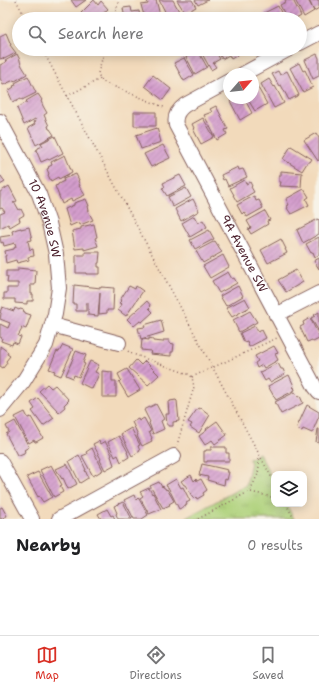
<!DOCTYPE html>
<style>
body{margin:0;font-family:"Shantell Sans",sans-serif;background:#f6f6f6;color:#202124}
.controls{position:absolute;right:12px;bottom:12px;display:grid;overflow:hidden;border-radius:8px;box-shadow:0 2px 10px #0003}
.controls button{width:36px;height:36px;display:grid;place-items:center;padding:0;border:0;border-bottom:1px solid #e0e0e0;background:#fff;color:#202124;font:20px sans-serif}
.compass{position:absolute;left:223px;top:68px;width:36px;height:36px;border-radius:50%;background:#fff;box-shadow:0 2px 10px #0003;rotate:62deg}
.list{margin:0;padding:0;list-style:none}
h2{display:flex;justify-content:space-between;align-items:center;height:52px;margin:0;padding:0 16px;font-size:17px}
h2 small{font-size:13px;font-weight:400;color:#757577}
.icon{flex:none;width:22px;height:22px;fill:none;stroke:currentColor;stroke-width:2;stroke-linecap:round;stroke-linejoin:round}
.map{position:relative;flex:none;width:319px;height:519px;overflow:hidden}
.search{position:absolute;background:#fff;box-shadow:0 2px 10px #0003;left:12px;right:12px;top:12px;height:44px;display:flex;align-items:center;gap:10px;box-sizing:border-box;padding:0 14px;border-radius:22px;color:#757577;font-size:15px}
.sheet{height:116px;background:#fff}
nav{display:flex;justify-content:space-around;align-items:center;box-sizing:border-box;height:56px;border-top:1px solid #e0e0e0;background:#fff;font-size:11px;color:#757577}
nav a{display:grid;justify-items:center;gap:2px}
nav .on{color:#d93025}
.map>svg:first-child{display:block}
.park{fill:url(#park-tufts);stroke:#7c7853}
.building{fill:url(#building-hatch)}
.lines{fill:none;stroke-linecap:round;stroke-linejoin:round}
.minor-casing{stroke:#85605d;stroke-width:16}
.path{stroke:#85605d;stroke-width:1.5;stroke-dasharray:1 3;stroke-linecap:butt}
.minor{stroke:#fff;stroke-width:14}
.labels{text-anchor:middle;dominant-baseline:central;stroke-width:4;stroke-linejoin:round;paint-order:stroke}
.street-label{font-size:12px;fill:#4a1f2b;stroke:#f7f3e8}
</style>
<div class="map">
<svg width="319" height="519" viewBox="0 0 319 519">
<defs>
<pattern id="park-tufts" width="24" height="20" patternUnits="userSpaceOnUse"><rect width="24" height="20" fill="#afd27b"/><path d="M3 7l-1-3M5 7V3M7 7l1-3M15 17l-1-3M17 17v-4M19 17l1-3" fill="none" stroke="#98b46a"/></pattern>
<pattern id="building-hatch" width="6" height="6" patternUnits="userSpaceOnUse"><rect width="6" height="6" fill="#d49ecd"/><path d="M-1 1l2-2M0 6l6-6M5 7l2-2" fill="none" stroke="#ae80a7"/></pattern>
</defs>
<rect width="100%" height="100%" fill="#f7f3e8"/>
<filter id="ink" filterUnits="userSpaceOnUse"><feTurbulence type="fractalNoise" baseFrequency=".025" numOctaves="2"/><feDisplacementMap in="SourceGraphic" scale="8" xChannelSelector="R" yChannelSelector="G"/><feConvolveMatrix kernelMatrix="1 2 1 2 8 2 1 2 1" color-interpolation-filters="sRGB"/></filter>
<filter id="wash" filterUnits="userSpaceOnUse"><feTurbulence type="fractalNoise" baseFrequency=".012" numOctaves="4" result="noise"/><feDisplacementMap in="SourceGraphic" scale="16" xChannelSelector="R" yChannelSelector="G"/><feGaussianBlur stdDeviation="0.9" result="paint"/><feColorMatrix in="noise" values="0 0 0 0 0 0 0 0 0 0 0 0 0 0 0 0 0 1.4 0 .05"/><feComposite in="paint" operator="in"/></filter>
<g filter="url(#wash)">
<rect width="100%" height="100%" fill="#f2dabb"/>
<path class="park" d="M259,453L274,482V504H286L294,519H184L246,485L251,463L249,459Z"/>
<g id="blocks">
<path class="building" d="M71,0H86L76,7Z
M94,0L98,5L101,1L108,9L97,19H92L90,16L87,19L81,13Z
M147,0H156L161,19H145L141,5L148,4Z
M159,0H173L181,15L174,19H169Z
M177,0H192L196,7L185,13Z
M195,0H208L198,5Z
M285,0H293L301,16L296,19H287L280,5L286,2Z
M295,0H308L314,11L304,17Z
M309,0H319V8L314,11Z
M278,6L284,19H268L264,13Z
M131,7L132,12L139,11L140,19H125L123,8Z
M248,14L251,19H239Z
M6,33L11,45H10L16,53L4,59L3,58L0,59V36Z
M202,49H214L220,59L213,63L216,67L211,70L200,50Z
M217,49H235L238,55L231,59L229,55L222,59Z
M198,51L207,67L195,74L186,57Z
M17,54L20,60V61L22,66L27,74L15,81L14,80L3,85L0,78V65L6,62L5,61Z
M317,54L319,58V76L313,79L305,60Z
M184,58L194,75L184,81L174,63Z
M299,63L303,71L305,70L313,87L303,92L290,68Z
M278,71L280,75L287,71L299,95L289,100L281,85L279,86L272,74Z
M153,75L171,89L163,100L145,86Z
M28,76L36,93L22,100L21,98L13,102L8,91L14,87L13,86L16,85L15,83Z
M269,79L274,87L275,86L284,103L274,108L261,84Z
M257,86L267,104L255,111L247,98H253V88Z
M38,94L42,100L41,101L43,106L47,113L44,115L49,126H48L49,129H50L54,135L36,145L28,128L35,124L34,122L36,121L35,119L24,125L17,108L27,102L26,101Z
M236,98H244L252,113L240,120L230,101Z
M216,106L228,129L225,130L227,134L217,140L204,115L212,112L210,109Z
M134,112H156V126H134Z
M203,118L214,137L201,144L193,129L194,128L192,124Z
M157,128L161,142L141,149L136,135Z
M316,133L319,138V160L318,161L304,140Z
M55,136L63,153L49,160L48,159L41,162L36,150L38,149V148L43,146L41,143Z
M163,145L170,158L151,167L144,154Z
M291,146L312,159L310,162H309L308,163H307L302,171L283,159Z
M65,155L72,172L59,179L58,177L51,181L48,175L49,174L47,169L49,168L48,167L52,165L51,162Z
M238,167L239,170L243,169L247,177L228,186L225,179L223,180L221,175Z
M281,171L302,173L301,187L280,186L281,182H279V176H281Z
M76,174L79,180L78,181L80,186H79L85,195L72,201L71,199L62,204L55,186L58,185V184L64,181L63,179Z
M180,175L186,186L167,196L162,188L165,187L163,183Z
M0,176H1L5,182L0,185Z
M244,180L246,184L250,182L252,186L251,187L254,192L237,202L233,195H234L230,188Z
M9,186L17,201L13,203H15L19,210L21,209L24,215L19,218L20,221L10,227L8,224L0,228V214L5,212L2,208L0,209V192Z
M186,188L191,197L173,207L168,197Z
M304,189L309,197L306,199L309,205L291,214L287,208H288L287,206L289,205L286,199Z
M254,196L256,201L259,200L263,208L247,217L244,212L242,214L237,205Z
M86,199L89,206H88L89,211H88L93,220L80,225L79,222L70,226L65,209L74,205V203Z
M193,199L199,211L181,221L175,209Z
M265,211L270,220L267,221L268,224L251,234L248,229L251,228L247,221Z
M194,216L198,223L203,220L207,227L190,237L182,223Z
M318,219L319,220V234L303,243L297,230Z
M94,224L97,237L95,238L98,246L84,250V248L75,249L72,231L81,229V227Z
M29,227L32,240L28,241L30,250L33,249L34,256L28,257L29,260L17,263L16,260L6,263L5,256H6L5,251L14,249V248L16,247L15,243L4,246L3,242L1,243L0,237L13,235L12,231L17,229L21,228V229Z
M209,230L214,239L195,249L190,240Z
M319,237V255L315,257L313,252L311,253L306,244Z
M281,239L286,249H285L287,253L268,263L261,250Z
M215,241L222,252L203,263L196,251Z
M85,252H100L99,263H98V267H100V274H86V273H76V255H85Z
M223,255L229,267L210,278L203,266Z
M319,258V269L314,261Z
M18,268L36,270L35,285H30V286H31V294H33V301H27V304L15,303V299H4V293H7V288H18V283H7L8,277H6V271H18Z
M296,270L303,282L286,292L278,280Z
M228,272L232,279L234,278L237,283L219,293L212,281Z
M74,285L101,288V287L114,288L113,310H107V313L99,314L100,293L98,316L88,315V303H86V311H76V304H73Z
M129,286L135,289L136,286L143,291L126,316L118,310L122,304L119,303L121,301L120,300Z
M238,286L243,296L226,306L220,296Z
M245,298L250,307L232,317L226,308Z
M147,301L151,306L149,308L153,312L142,322L140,321L134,326L127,319Z
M2,307L14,311L15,308L19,310L20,309L24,310L23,311L25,312V313L31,315L26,329L21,327V328L22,329L18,336L21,337L18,344L13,342L12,345L1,341L2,338L0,337V324L8,328L10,323L0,319L1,313L0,312Z
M250,311L257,322L239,332L233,320Z
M319,312V332L311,318L315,316L314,315Z
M310,318L319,336V339L313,342L312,340L307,342L300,327L304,325L303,322Z
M161,320L164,332L141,339L138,328L145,327L144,325Z
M255,326L258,332L262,330L266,338L249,347L247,341L244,342L240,333Z
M149,338L153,339V341L163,342V340H169V343L174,344L173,352H171V356L150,354L151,351L141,350L142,339L149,340Z
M63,345L73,349L61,376L54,373L55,371L49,369L56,353L57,351L59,352Z
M0,346L8,352L7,354L10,356L6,361L7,363L3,368L0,366Z
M274,346L278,353L275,354L278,360L264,368L262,365L257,368L255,363L258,361L255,356Z
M76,351L86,355L83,363L85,364L79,377L74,375L73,378L66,375Z
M136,360L141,365L145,361L159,375L148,385L129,368Z
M90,361L99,365L95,372L99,374L92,389L80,383Z
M278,363L281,369H283L285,374L270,382L268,379L265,381L260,372Z
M127,369L140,390L128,397L119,382L121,380L118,374Z
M102,371L112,372V381H116V397H102Z
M289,375L294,386L292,387L293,388L294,387L295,390L276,400L268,386Z
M47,384L51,388L55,385L69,400L64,405L65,407L59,412L39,391Z
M295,392L298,397L300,396L303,403L281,414L275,402Z
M38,398L54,418L43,426L32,411L35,409L31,403Z
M176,400L177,401L179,421L173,422V426H169V425H167L166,414H169L168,402H170V401Z
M156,404L164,419L161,421L164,429L153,434L149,423L150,422L144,410Z
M307,405L319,412V416L312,433L303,429L302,431L296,429Z
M198,408L200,409L201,408L210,415L199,433L190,427L192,424L188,422Z
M25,412L28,418L31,417L43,438L36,442H35L34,440L29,443L15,417Z
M144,418L151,431L149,432L152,438L151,439L152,441L142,446L137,436L138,435L132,422L138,419L139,421Z
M15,421L29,447L24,450L25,451L24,453L19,455H17L6,434L9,432L6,426Z
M217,421L227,435L215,444L212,440L205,445L199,436L207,430L206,429Z
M131,428L140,445L138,446L140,451L132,456L121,434Z
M318,429H319V443L316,442Z
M119,436L128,452H127L129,457L121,462L118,455L115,457L108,442Z
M99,441L100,444L105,441L112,455L111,456L114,465L105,470L100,460L101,459L93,444Z
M211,447H226V453H229V461H207V462H204V451H206V450H211Z
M92,448L103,470L93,476L82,456L87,454L86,452Z
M79,455L86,470H85L88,477V478L80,483L69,461Z
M67,464L77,484L68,489L64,480L63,478L62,479L56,469Z
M202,464L228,470L227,472H229L227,480L225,479L224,485L207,480L208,477L199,475Z
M51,465L62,485L60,486L63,492L54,497L40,470Z
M38,472L52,497L43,502L39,496L38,497L27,477Z
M191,475L194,481L196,479L197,481L201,479L207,490L203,493L204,495L197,499L196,497L194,499L185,485H184L181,481Z
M176,479L181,488L183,487L190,501L186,503L187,505L179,509L168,487H167L166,485Z
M159,482L162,487L163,486L164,488H165L166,490L167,489L174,501L169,504L170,505L163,508L150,486Z
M149,488L152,494L153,493L161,509L149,514L140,498L143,496L140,492Z
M134,495L136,500L138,498L139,499L148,515L142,519H134L124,500Z
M123,502L132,519H118L116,514L117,513L114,506Z
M2,507L7,516L0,519V508Z
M107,509L111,516L113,515L115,519H101L98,514Z"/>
</g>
</g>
<g filter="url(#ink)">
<use href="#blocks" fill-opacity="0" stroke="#85605d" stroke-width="1"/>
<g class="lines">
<g class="minor-casing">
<g id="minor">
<path d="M300,43L319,33"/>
<path d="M243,74L289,49"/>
<path id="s1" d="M229,81L185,105C178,110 174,116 176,125L315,387L319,392"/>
<path id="s2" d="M0,121L39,194L49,223L56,254L59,288L55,314L46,345L23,382L0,410"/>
<path d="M276,315L319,293"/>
<path d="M52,325L119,343"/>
<path d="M0,461L32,519"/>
<path d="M59,519L174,456"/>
</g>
</g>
<path class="path" d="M16,0L26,19
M114,19L119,0
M42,49L274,482
M105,49L98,73L99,76L103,82L166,108
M67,96L100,79
M128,351L130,353L188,374L192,377L194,387L177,445
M192,377L277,338
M251,492L268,496L274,498
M286,504L294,519
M198,519L250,491L258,474L259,466V454"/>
<use href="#minor" class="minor"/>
</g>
</g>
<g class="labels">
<g class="street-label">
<text stroke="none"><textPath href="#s2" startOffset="108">10 Avenue SW</textPath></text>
<text stroke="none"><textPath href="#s1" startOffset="219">9A Avenue SW</textPath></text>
</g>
</g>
</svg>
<div class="controls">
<button><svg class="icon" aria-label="layers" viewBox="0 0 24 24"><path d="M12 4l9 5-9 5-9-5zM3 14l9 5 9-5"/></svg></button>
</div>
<svg class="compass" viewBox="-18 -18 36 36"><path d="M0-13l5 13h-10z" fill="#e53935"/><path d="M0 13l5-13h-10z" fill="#757577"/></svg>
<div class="search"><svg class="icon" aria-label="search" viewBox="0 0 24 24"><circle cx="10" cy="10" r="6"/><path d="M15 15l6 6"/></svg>Search here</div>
</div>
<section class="sheet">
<h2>Nearby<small>0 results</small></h2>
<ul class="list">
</ul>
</section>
<nav>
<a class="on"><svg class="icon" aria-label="map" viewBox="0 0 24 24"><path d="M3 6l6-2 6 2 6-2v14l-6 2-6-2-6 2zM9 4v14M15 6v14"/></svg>Map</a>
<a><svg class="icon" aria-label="directions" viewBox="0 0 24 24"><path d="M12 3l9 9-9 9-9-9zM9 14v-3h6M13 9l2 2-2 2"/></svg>Directions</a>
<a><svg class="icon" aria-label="saved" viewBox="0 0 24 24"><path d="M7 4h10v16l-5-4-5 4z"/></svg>Saved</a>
</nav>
